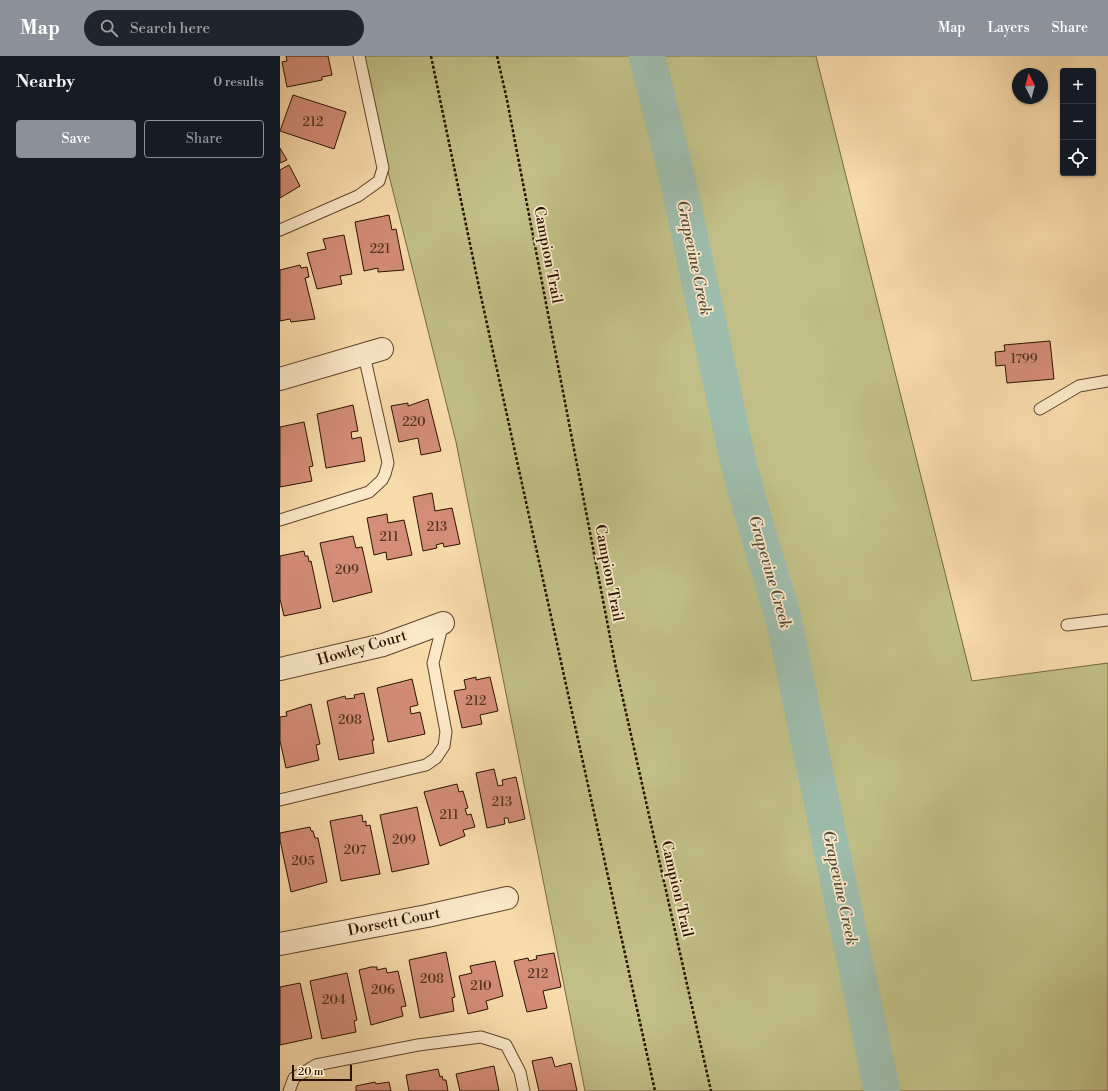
<!DOCTYPE html>
<meta charset="utf-8">
<style>
body{margin:0;font-family:"Libre Bodoni",serif;background:#20242c;color:#f1f3f6}
.controls{position:absolute;right:12px;top:12px;display:grid;overflow:hidden;border-radius:4px;box-shadow:0 1px 3px #0004}
.controls button{width:36px;height:36px;display:grid;place-items:center;padding:0;border:0;border-bottom:1px solid #363941;background:#171b24;color:#f1f3f6;font:20px sans-serif}
.compass{position:absolute;left:732px;top:12px;width:36px;height:36px;border-radius:50%;background:#171b24;box-shadow:0 1px 3px #0004;rotate:354deg}
.scale{position:absolute;left:12px;bottom:10px;width:60px;box-sizing:border-box;padding-left:4px;border:2px solid #2a1100;border-top:0;font-size:11px;line-height:14px;white-space:nowrap;color:#2a1100;-webkit-text-stroke:3px #fbe8c9;paint-order:stroke}
.list{margin:0;padding:0;list-style:none}
h2{display:flex;justify-content:space-between;align-items:center;height:52px;margin:0;padding:0 16px;font-size:17px}
h2 small{font-size:13px;font-weight:400;color:#9ea1a6}
.actions{display:flex;gap:8px;padding:12px 16px}
.actions a{flex:1;padding:9px 0;border:1px solid #8c9099;border-radius:4px;text-align:center;font-size:14px;color:#8c9099}
.actions .main{background:#8c9099;color:#fff}
.icon{flex:none;width:22px;height:22px;fill:none;stroke:currentColor;stroke-width:2;stroke-linecap:round;stroke-linejoin:round}
.map{position:relative;flex:none;width:828px;height:1035px;overflow:hidden}
header{display:flex;align-items:center;gap:24px;box-sizing:border-box;height:56px;padding:0 20px;background:#8c9099;color:#fff}
header strong{font-size:19px}
nav{display:flex;gap:22px;margin-inline-start:auto;font-size:14px}
.search{width:280px;height:36px;background:#20242c;display:flex;align-items:center;gap:10px;box-sizing:border-box;padding:0 14px;border-radius:22px;color:#9ea1a6;font-size:15px}
main{display:flex}
aside{flex:1;background:#171b24}
.map>svg:first-child{display:block}
.green{fill:#c1bf87;stroke:#766844}
.lines{fill:none;stroke-linecap:round;stroke-linejoin:round}
.river{stroke:#9ebcab;stroke-width:36}
.building{fill:#d48d79;stroke:#2a1100}
.lane-casing{stroke:#5e442b;stroke-width:13}
.street-casing{stroke:#5e442b;stroke-width:24}
.path{stroke:#2a1100;stroke-width:2.5;stroke-dasharray:3 2;stroke-linecap:butt}
.lane{stroke:#fbe8c9;stroke-width:11}
.street{stroke:#fbe8c9;stroke-width:22}
.labels{text-anchor:middle;dominant-baseline:central;stroke-width:3.5;stroke-linejoin:round;paint-order:stroke}
.number-label{font-size:13px;fill:#54301e}
.street-label{font-size:15px;fill:#2a1100;stroke:#fbe8c9}
.water-label{font-size:16px;font-style:italic;fill:#534d3c;stroke:#fbe8c9}
</style>
<header>
<strong>Map</strong>
<div class="search"><svg class="icon" aria-label="search" viewBox="0 0 24 24"><circle cx="10" cy="10" r="6"/><path d="M15 15l6 6"/></svg>Search here</div>
<nav><a>Map</a><a>Layers</a><a>Share</a></nav>
</header>
<main>
<aside>
<h2>Nearby<small>0 results</small></h2>
<ul class="list">
</ul>
<div class="actions"><a class="main">Save</a><a>Share</a></div>
</aside>
<div class="map">
<svg width="828" height="1035" viewBox="0 0 828 1035">
<rect width="100%" height="100%" fill="#f9dcac"/>
<filter id="stains"><feTurbulence type="fractalNoise" baseFrequency=".005" numOctaves="4"/><feColorMatrix values="0 0 0 0 .2 0 0 0 0 .09 0 0 0 0 .02 0 0 0 .5 -.17"/></filter>
<radialGradient id="worn" r=".72"><stop offset=".6" stop-color="#630" stop-opacity="0"/><stop offset="1" stop-color="#630" stop-opacity=".3"/></radialGradient>
<path class="green" d="M79,0H536L692,625L828,607V1035H305L176,386Z"/>
<g class="lines">
<path class="river" d="M367,0L398,125L457,401L470,450L503,561L602,1035"/>
</g>
<path class="building" d="M6,0H48L52,19L42,21V24L7,31L2,6L7,5Z
M13,39L66,56L54,93L0,75Z
M0,92L7,104L0,107Z
M9,109L20,130L0,142V114Z
M109,159L112,174L116,173L124,214L98,216V212L84,215L75,166Z
M64,179L72,218L60,220L62,228L37,233L27,197L46,193L43,183Z
M20,209L21,212L27,211L29,221L25,222L35,263L11,266L10,263L0,265V214Z
M770,285L774,323L727,327L725,309L716,310L715,296L725,295L724,289Z
M148,343L161,395L141,399L138,382L119,386L111,350L128,347V350Z
M73,349L78,375L71,376L72,383L81,381L85,405L46,412L37,358Z
M24,366L33,410L29,411L32,425L0,431V371Z
M152,437L155,455L172,452L180,488L164,491L163,487L156,489L157,492L143,495L133,441Z
M107,458L108,467L124,464L132,499L107,504L106,496L94,499L87,462Z
M73,480L76,492L82,491L92,536L53,546L40,487Z
M24,495L25,500H28L29,506L31,505L41,552L4,560L0,543V500Z
M196,621V624L210,621L218,655L200,659L202,668L182,672L174,635L186,633L184,624Z
M132,623L138,649L130,651L131,658L140,656L145,678L108,686L97,632Z
M84,637L94,684H92L94,697L59,704L47,645L65,640L66,643L75,642L74,639Z
M31,648L40,688L36,689L39,704L6,712L0,685V661L7,660L6,656Z
M214,713L218,730L223,729L222,724L236,721L245,763L229,767L228,762H224L225,768L207,772L196,717Z
M177,728L179,736L183,735L188,752L185,753L187,759L191,758L195,771L183,774L185,780L160,790L144,736Z
M137,751L149,808L112,816L100,759Z
M82,759L83,766L86,765V770L90,769L100,818L61,825L50,765Z
M30,771L31,775H33L35,782H38L47,826L11,836L0,784V777Z
M166,896L175,941L172,942L174,955L140,962L129,904Z
M274,897L281,931L263,935L267,952L247,956L234,905L248,902L249,905L257,903L256,900Z
M215,905L223,940L206,945L208,953L188,958L179,920L192,917L190,910Z
M91,911H97V914L106,912L107,917L118,915L126,950L121,951L123,960L91,969L79,914Z
M67,917L77,964L74,965L76,976L42,983L30,925Z
M20,927L32,982L0,989V931Z
M272,1001L275,1011L291,1007L297,1035H259L252,1005Z
M214,1010L219,1035H180L176,1018Z
M158,1013L160,1021L162,1020L163,1024H166L168,1035H129L126,1019Z
M95,1026L96,1028L109,1026L111,1035H76V1030Z"/>
<g class="lines">
<g class="lane-casing">
<path id="lane" d="M0,174L78,140L99,125L103,112L79,0
M760,353L799,330L828,325
M0,464L89,436L102,424L105,418L108,407L107,402L84,299
M787,569L828,564
M0,744L146,709L156,702L164,690L166,676L153,607L163,567
M9,1035L14,1022L36,1009L138,989L201,981L226,989L240,1016L244,1035"/>
</g>
<g class="street-casing">
<path id="street" d="M0,323L102,293
M0,613L103,589L163,567
M0,888L147,860L227,842"/>
</g>
<path class="path" d="M151,0L200,236L375,1035
M217,0L227,44L336,612L431,1035"/>
<use href="#lane" class="lane"/>
<use href="#street" class="street"/>
</g>
<g class="labels">
<g class="number-label">
<text x="33" y="66">212</text>
<text x="100" y="193">221</text>
<text x="744" y="303">1799</text>
<text x="134" y="366">220</text>
<text x="157" y="471">213</text>
<text x="109" y="481">211</text>
<text x="67" y="514">209</text>
<text x="196" y="645">212</text>
<text x="70" y="664">208</text>
<text x="222" y="746">213</text>
<text x="169" y="759">211</text>
<text x="124" y="784">209</text>
<text x="75" y="794">207</text>
<text x="23" y="805">205</text>
<text x="258" y="918">212</text>
<text x="152" y="923">208</text>
<text x="201" y="930">210</text>
<text x="103" y="934">206</text>
<text x="54" y="944">204</text>
</g>
<g class="street-label">
<text transform="translate(268 199) rotate(79)">Campion Trail</text>
<text transform="translate(329 517) rotate(79)">Campion Trail</text>
<text transform="translate(82 592) rotate(-16)">Howley Court</text>
<text transform="translate(397 833) rotate(77)">Campion Trail</text>
<text transform="translate(114 866) rotate(-11)">Dorsett Court</text>
</g>
<g class="water-label">
<text transform="translate(414 202) rotate(78)">Grapevine Creek</text>
<text transform="translate(490 516) rotate(74)">Grapevine Creek</text>
<text transform="translate(560 832) rotate(78)">Grapevine Creek</text>
</g>
</g>
<rect width="100%" height="100%" filter="url(#stains)"/>
<rect width="100%" height="100%" fill="url(#worn)"/>
</svg>
<div class="controls">
<button>+</button>
<button>−</button>
<button><svg class="icon" aria-label="locate" viewBox="0 0 24 24"><circle cx="12" cy="12" r="6"/><path d="M12 2v4M12 18v4M2 12h4M18 12h4"/></svg></button>
</div>
<svg class="compass" viewBox="-18 -18 36 36"><path d="M0-13l5 13h-10z" fill="#e53935"/><path d="M0 13l5-13h-10z" fill="#9ea1a6"/></svg>
<div class="scale">20 m</div>
</div>
</main>
